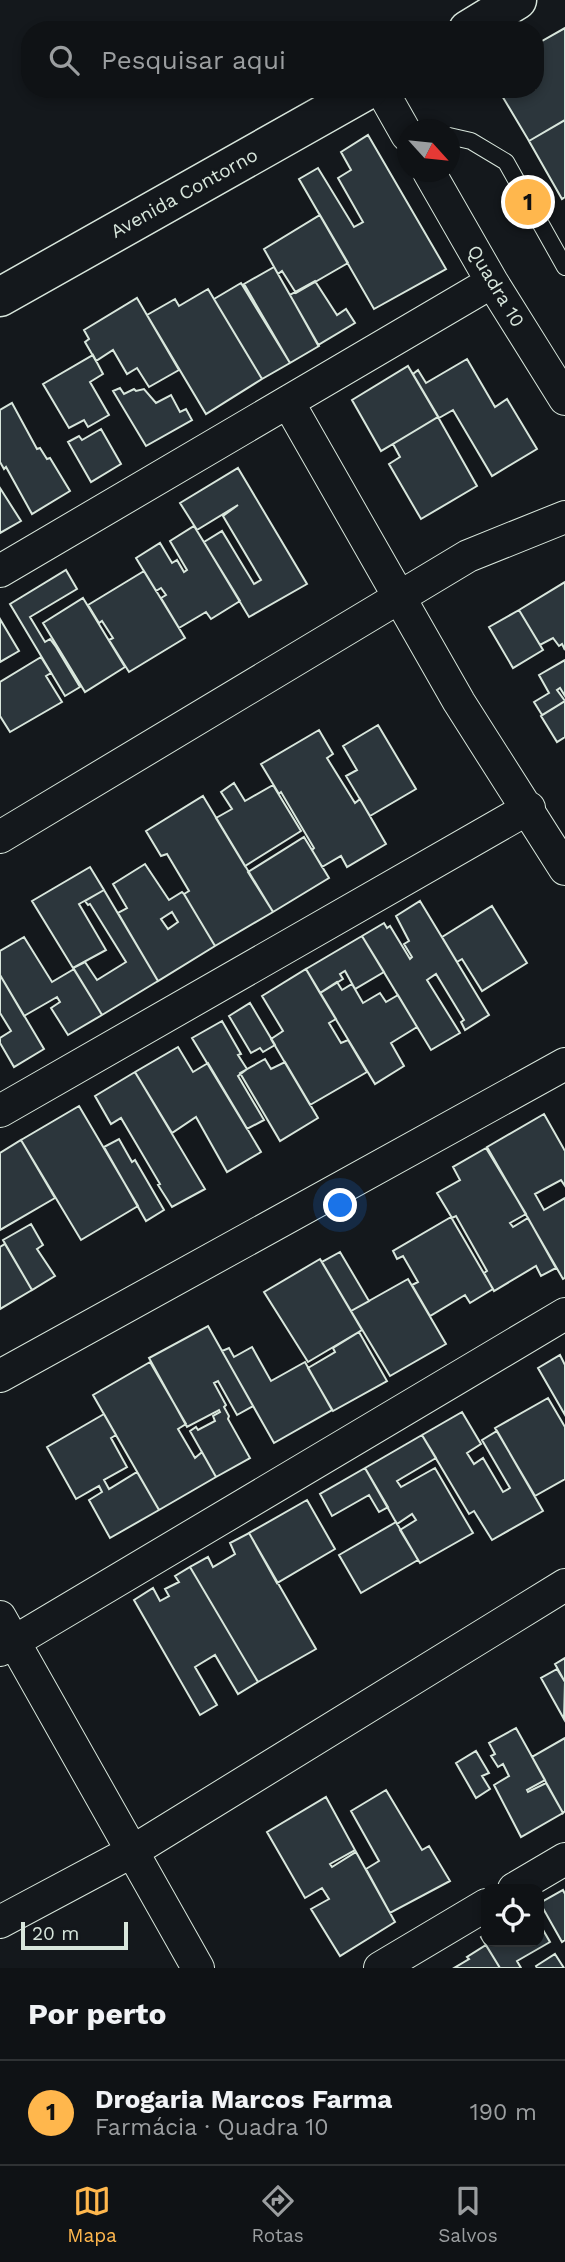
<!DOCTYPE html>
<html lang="pt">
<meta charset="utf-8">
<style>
body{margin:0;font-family:"Work Sans",sans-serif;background:#1d2022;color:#f1f3f6}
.controls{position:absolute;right:21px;bottom:21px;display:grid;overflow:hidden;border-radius:14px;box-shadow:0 4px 10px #0003}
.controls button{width:63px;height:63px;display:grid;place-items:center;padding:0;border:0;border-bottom:2px solid #2f3234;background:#0f1215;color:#f1f3f6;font:35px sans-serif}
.compass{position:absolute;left:397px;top:119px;width:63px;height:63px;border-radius:50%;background:#0f1215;box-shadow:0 4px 10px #0003;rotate:117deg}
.scale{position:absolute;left:21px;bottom:18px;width:107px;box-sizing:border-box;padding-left:7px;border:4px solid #d8e6dc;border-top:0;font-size:19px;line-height:24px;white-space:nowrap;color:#d8e6dc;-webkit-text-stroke:5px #14181c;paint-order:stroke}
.you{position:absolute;left:341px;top:1206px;width:24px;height:24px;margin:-18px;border:5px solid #fff;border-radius:50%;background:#1a73e8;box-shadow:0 0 0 10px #1a73e833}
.badge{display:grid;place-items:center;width:46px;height:46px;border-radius:50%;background:#ffb74d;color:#111;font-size:23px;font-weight:700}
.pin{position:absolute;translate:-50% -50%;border:4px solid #fff;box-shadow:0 2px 7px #0006}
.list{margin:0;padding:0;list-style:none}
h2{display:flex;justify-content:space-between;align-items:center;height:91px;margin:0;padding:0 28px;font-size:30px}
h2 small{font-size:23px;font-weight:400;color:#9b9ea0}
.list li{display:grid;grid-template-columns:46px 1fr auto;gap:21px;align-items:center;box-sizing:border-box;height:105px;padding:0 28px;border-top:2px solid #2f3234}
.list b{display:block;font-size:26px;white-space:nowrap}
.list p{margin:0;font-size:23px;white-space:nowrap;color:#9b9ea0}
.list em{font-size:23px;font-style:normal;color:#9b9ea0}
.icon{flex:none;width:38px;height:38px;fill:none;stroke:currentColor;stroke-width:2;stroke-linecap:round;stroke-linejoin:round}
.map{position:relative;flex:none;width:565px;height:1968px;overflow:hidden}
.search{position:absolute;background:#0f1215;box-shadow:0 4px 10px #0003;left:21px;right:21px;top:21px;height:77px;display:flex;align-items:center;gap:18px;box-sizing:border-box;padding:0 24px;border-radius:28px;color:#9b9ea0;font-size:26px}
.sheet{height:196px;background:#0f1215}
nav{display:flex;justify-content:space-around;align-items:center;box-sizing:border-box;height:98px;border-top:2px solid #2f3234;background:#0f1215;font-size:19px;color:#9b9ea0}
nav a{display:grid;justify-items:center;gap:4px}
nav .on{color:#ffb74d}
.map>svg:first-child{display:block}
.building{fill:#2c363c;stroke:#d8e6dc;stroke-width:2;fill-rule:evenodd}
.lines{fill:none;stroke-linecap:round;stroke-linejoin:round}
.lane-casing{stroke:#d8e6dc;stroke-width:18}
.street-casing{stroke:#d8e6dc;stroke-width:34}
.secondary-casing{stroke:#d8e6dc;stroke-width:41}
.lane{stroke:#14181c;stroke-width:16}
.street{stroke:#14181c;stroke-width:32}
.secondary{stroke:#14181c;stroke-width:38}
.labels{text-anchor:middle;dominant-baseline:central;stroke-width:5;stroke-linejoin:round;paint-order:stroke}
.street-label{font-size:19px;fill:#d8e6dc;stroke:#14181c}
</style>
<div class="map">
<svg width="565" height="1968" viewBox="0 0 565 1968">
<rect width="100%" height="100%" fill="#14181c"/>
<path class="building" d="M565,28V120L529,141L498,89H535V45Z
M565,120V197L562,199L529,141Z
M368,135L446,269L374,309L299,179L318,168L354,227L363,222L338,178L351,170L341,152Z
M320,215L348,263L296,293L282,271L278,274L264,249Z
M274,267L319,346L290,363L244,284Z
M315,281L337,315L346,309L355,323L318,345L290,295Z
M241,283L290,363L262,379L214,299Z
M208,289L262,379L206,414L147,315L175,299L179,306Z
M137,298L179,370L149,387L137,368L127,374L113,350L96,361L85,342L89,339L84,330Z
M93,355L103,374L90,382L109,415L88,427L84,420L69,428L43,384Z
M467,359L495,407L507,399L537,449L492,476L453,410L439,418L413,374L418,370L426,383Z
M408,366L438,417L381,451L352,400Z
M120,388L124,394L134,389L136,391L144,389L156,403L171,395L180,412L186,409L192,420L146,446L113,391Z
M12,403L37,449L40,448L47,459L50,458L70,491L32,514L6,467L4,469L0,462V410Z
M438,417L477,486L421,519L389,464L400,457L393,444Z
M101,429L121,464L91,482L68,442L79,436L82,440Z
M238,468L307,584L249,617L204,542L222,531L254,584L261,580L223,516L238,505L197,530L180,503Z
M0,488L21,521L0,533Z
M194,526L240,601L211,619L206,612L179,628L161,598L166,595L161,588L156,591L136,558L160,543L172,563L177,560L184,572L187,570L170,541Z
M66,570L77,589L30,617L45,642L50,639L56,647L80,687L65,696L10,604Z
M144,571L185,638L129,672L109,640L113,638L102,621L99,623L88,605Z
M565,582V650L562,644L559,646L553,638L540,645L519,610Z
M83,598L125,667L85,692L43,623Z
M519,610L543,650L513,668L489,627Z
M0,619L19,651L0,662Z
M41,657L51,673L46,676L62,702L10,732L0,716V682Z
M565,660V696L560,688L557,690L565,701L542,715L534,702L549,693L539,675Z
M565,701V737L557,742L541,716Z
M378,725L416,789L370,816L346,776L357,770L343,746Z
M319,730L333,754L327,758L355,803L360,799L386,844L347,867L341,856L322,867L312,850L314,848L281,792L279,794L261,764Z
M234,783L245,801L273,785L301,831L245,866L216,818L232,809L221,792Z
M203,796L273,912L215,946L184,894L189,891L167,854L161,856L146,831Z
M304,837L329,878L273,912L248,872Z
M145,864L169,900L182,892L184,894L215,946L158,981L118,913L127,908L113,884ZM172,912L178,922L168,929L161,919Z
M90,867L104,890L79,904L106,950L73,968L32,901Z
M104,890L158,981L102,1015L73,968L85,962L97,980L126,962L90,904L88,905L85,901Z
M420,901L489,1015L465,1030L461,1022L464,1020L436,974L427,980L460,1033L431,1050L362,936L384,923L387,928L390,926L410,959L412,957L404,944L409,941L396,916Z
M492,906L527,963L482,991L462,959L457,962L442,937Z
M362,936L384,972L355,989L345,971L340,974L343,979L320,993L306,969Z
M24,937L52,982L74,969L102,1015L68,1035L51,1008L60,1002L57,997L24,1016L0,975V951Z
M306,969L336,1019L329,1023L341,1043L348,1040L367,1072L310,1105L271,1039L283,1031L262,996Z
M0,975L44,1049L14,1067L0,1043V1038L11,1031L0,1013Z
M337,982L342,990L352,984L363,1003L380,993L386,1002L398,995L417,1027L391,1043L404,1066L375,1084L320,993Z
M250,1003L275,1045L263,1052L260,1048L251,1053L229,1016Z
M222,1021L241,1054L238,1055L247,1069L238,1076L264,1120L247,1129L192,1038Z
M178,1047L193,1072L208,1063L261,1152L227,1172L196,1117L172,1133L135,1072Z
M265,1059L271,1069L285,1062L318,1118L280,1141L240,1073Z
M135,1072L205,1189L172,1207L158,1185L160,1184L121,1118L111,1124L95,1096Z
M79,1106L138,1206L81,1240L21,1140Z
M544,1114L565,1151V1186L561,1180L535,1194L544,1210L565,1198V1278L563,1279L487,1147Z
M119,1139L132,1162L135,1160L164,1210L146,1221L104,1147Z
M21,1140L55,1198L0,1230V1153Z
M486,1148L526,1214L510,1223L513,1227L528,1218L556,1268L541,1276L536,1266L494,1291L484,1273L487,1271L456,1216L452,1218L437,1193L460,1180L453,1167Z
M451,1217L493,1289L470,1303L465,1295L430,1316L412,1285L418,1282L403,1256L397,1259L393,1251Z
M31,1224L43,1245L37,1249L55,1276L32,1290L3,1240Z
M5,1244L32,1290L0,1309V1247Z
M340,1252L369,1301L351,1311L322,1262Z
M320,1259L362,1330L308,1362L264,1292Z
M408,1279L446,1344L390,1376L351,1311Z
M208,1326L253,1406L237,1415L218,1381L214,1383L226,1405L224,1407L229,1416L228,1419L250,1458L216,1477L190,1431L196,1427L198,1430L215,1421L213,1416L220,1412L219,1410L187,1427L149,1358Z
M359,1332L387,1381L333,1411L308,1368L335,1352L333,1348Z
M252,1347L271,1381L305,1362L332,1410L274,1443L222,1351L229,1348L234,1357Z
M560,1355L565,1365V1415L538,1368Z
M150,1362L186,1424L178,1429L195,1458L202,1452L216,1477L159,1510L93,1395Z
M548,1398L565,1427V1479L535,1496L495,1428Z
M462,1412L481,1444L467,1453L474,1464L483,1458L503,1492L510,1488L482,1440L497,1431L543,1511L492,1540L474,1511L469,1514L422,1435Z
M104,1414L116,1435L111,1438L127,1467L104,1480L109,1489L137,1472L159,1510L110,1538L89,1500L102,1492L99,1486L76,1499L47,1447Z
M422,1435L436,1458L397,1481L401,1487L435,1468L473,1533L420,1563L400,1530L416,1520L412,1514L397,1524L365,1468Z
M365,1468L388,1507L379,1512L369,1495L332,1516L320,1494Z
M307,1500L335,1549L277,1583L249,1533Z
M396,1522L418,1560L361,1593L339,1555Z
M249,1533L316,1649L258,1682L190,1567L208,1557L213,1567L235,1554L230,1543Z
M190,1567L258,1682L238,1694L215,1655L195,1667L217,1705L200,1715L134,1600L153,1588L160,1601L169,1596L165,1589L179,1582L175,1576Z
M565,1658V1682L555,1664Z
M557,1669L565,1682L564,1719L541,1678Z
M516,1728L545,1780L527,1790L528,1792L546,1783L563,1813L521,1837L494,1785L509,1776L503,1764L498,1767L491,1756L495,1754L489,1743Z
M565,1738V1811L563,1813L532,1757Z
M476,1751L489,1773L482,1776L490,1789L476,1798L456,1763Z
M386,1790L422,1850L429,1846L450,1881L390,1913L366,1869L379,1861L351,1811Z
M326,1797L355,1850L330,1864L332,1867L356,1852L395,1922L340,1956L311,1909L329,1899L322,1888L305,1898L267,1832Z
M563,1890L565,1894V1940L562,1942L540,1903Z
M539,1923L550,1942L517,1961L521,1968H500L481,1937L486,1934V1942H539Z
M486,1945L500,1968H454L469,1959L467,1957Z
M555,1954L564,1968H537L536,1966Z"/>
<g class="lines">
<g class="lane-casing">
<path id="lane" d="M449,136L471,141L506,162L565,267"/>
</g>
<g class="street-casing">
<path id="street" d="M381,89L407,135
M429,172L492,282L565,399
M288,402L459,702L565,869
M0,571L492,282
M0,837L468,556L565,517
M0,1111L529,808
M0,1376L565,1064
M0,1617L198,1968
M0,1650L565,1314
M514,1889L565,1859
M0,1922L133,1851L565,1585
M380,1968L486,1905"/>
</g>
<g class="secondary-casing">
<path id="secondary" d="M468,30L517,0
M0,297L369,89"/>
</g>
<use href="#lane" class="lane"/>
<use href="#street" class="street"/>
<use href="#secondary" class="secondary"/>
</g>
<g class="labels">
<g class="street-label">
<text transform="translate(184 193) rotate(-29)">Avenida Contorno</text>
<text transform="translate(496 286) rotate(59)">Quadra 10</text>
</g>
</g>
</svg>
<div class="controls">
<button><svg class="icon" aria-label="locate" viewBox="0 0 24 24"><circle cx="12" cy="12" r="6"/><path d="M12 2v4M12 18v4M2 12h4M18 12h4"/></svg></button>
</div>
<svg class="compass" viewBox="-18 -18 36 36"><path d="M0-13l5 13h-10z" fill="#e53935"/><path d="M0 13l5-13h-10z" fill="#9b9ea0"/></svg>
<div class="scale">20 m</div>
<div class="you"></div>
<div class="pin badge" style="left:528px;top:202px">1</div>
<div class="search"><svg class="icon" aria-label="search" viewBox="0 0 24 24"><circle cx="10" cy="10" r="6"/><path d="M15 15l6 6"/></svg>Pesquisar aqui</div>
</div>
<section class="sheet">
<h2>Por perto<small></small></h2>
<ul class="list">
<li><span class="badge">1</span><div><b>Drogaria Marcos Farma</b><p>Farmácia · Quadra 10</p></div><em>190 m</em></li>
</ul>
</section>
<nav>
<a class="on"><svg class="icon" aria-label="map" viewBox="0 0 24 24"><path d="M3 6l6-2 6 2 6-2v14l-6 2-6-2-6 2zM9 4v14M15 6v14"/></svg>Mapa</a>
<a><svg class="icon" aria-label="directions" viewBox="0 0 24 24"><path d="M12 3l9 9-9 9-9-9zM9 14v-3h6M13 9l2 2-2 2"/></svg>Rotas</a>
<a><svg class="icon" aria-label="saved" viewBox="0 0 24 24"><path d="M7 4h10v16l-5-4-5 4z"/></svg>Salvos</a>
</nav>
